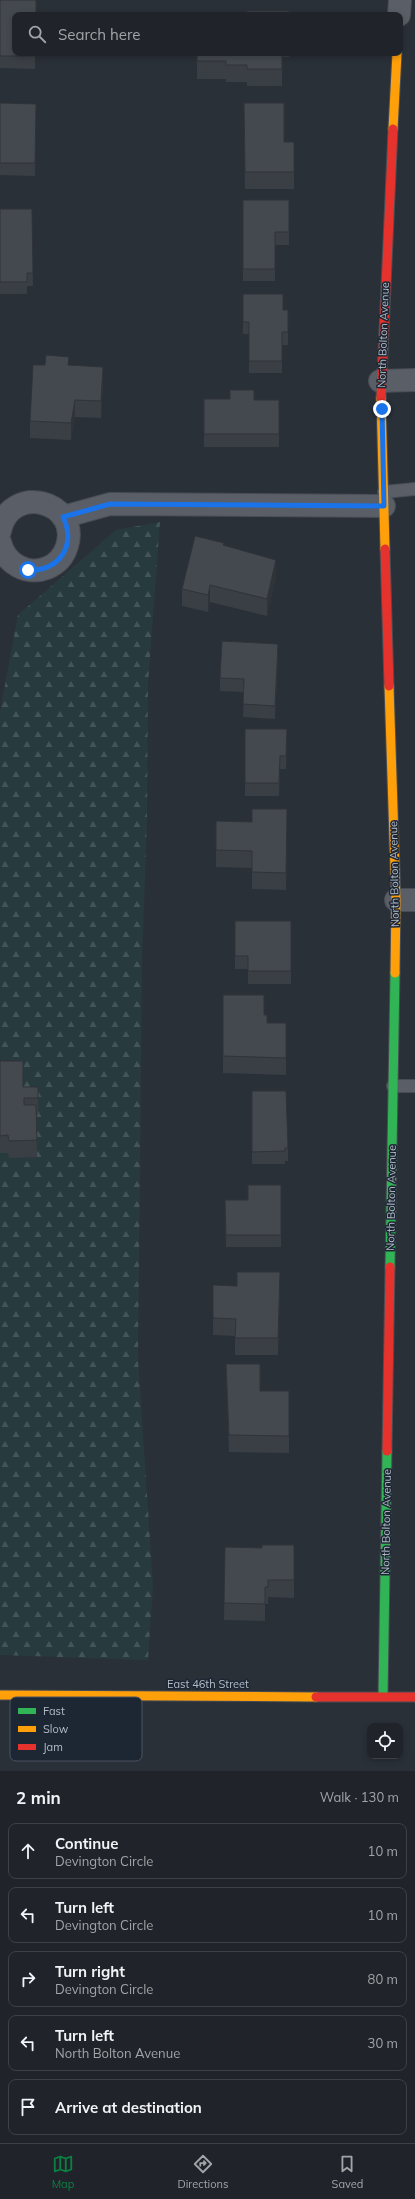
<!DOCTYPE html>
<meta charset="utf-8">
<style>
body{margin:0;font-family:Mulish,sans-serif;background:#282c32;color:#f1f3f6}
.controls{position:absolute;right:12px;bottom:12px;display:grid;overflow:hidden;border-radius:8px;box-shadow:0 2px 6px #0003}
.controls button{width:36px;height:36px;display:grid;place-items:center;padding:0;border:0;border-bottom:1px solid #3d4147;background:#20242a;color:#f1f3f6;font:20px sans-serif}
.stop{position:absolute;width:12px;height:12px;margin:-9px;border:3px solid #1a73e8;border-radius:50%;background:#fff}
.stop.end{background:#1a73e8;border-color:#fff;box-shadow:0 1px 4px #0008}
.list{margin:0;padding:0;list-style:none}
h2{display:flex;justify-content:space-between;align-items:center;height:52px;margin:0;padding:0 16px;font-size:17px}
h2 small{font-size:13px;font-weight:400;color:#a2a4a8}
.list li{display:grid;grid-template-columns:26px 1fr auto;gap:12px;align-items:center;box-sizing:border-box;height:56px;margin:0 8px 8px;padding:0 8px;border:1px solid #3d4147;border-radius:8px}
.list b{display:block;font-size:15px;white-space:nowrap}
.list p{margin:0;font-size:13px;white-space:nowrap;color:#a2a4a8}
.list em{font-size:13px;font-style:normal;color:#a2a4a8}
.icon{flex:none;width:22px;height:22px;fill:none;stroke:currentColor;stroke-width:2;stroke-linecap:round;stroke-linejoin:round}
.map{position:relative;flex:none;width:415px;height:1771px;overflow:hidden}
.search{position:absolute;background:#20242a;box-shadow:0 2px 6px #0003;left:12px;right:12px;top:12px;height:44px;display:flex;align-items:center;gap:10px;box-sizing:border-box;padding:0 14px;border-radius:8px;color:#a2a4a8;font-size:15px}
.sheet{height:372px;background:#20242a}
nav{display:flex;justify-content:space-around;align-items:center;box-sizing:border-box;height:56px;border-top:1px solid #3d4147;background:#20242a;font-size:11px;color:#a2a4a8}
nav a{display:grid;justify-items:center;gap:2px}
nav .on{color:#0b8043}
.map>svg:first-child{display:block}
.forest{fill:url(#forest-firs)}
.lines{fill:none;stroke-linecap:round;stroke-linejoin:round}
.lane-casing{stroke:#484c53;stroke-width:14}
.street-casing{stroke:#484c53;stroke-width:24}
.fast-casing{stroke:#484c53;stroke-width:11}
.slow-casing{stroke:#484c53;stroke-width:11}
.jam-casing{stroke:#484c53;stroke-width:11}
.lane{stroke:#5a5e66;stroke-width:12}
.street{stroke:#5a5e66;stroke-width:22}
.fast{stroke:#30b455;stroke-width:9}
.slow{stroke:#ff9f0a;stroke-width:9}
.jam{stroke:#e5322d;stroke-width:9}
.wall{fill:#3a3f45}
.shaded-wall{fill:#303338}
.building{fill:#444950;stroke:#303338}
.route{stroke:#1a73e8;stroke-width:5}
.labels{text-anchor:middle;dominant-baseline:central;stroke-width:3;stroke-linejoin:round;paint-order:stroke}
.street-label{font-size:11px;fill:#b4bcc9;stroke:#1d2633}
.key{fill:#1d2633;stroke:#4a5360;stroke-width:1}
.key-label{font-size:11px;fill:#b4bcc9}
</style>
<div class="map">
<svg width="415" height="1771" viewBox="0 0 415 1771">
<defs>
<pattern id="forest-firs" width="22" height="20" patternUnits="userSpaceOnUse"><rect width="22" height="20" fill="#273a3e"/><path d="M5 1l3.5 6h-7zM16 11l3.5 6h-7z" fill="#445559"/></pattern>
</defs>
<rect width="100%" height="100%" fill="#2a3038"/>
<path class="forest" d="M160,522L148,683L147,821L142,960L138,1359L153,1585L148,1660L0,1655V712L18,615L116,530Z"/>
<g class="lines">
<g class="lane-casing">
<path id="lane" d="M384,492L415,489
M393,1086H415"/>
</g>
<g class="street-casing">
<path id="street" d="M399,15L400,0
M380,381L415,380
M63,517L110,504L384,506
M0,531C10,482 81,501 67,546C64,556 57,564 47,568C26,576 5,563 0,542
M396,900H415"/>
</g>
<g class="fast-casing">
<path id="fast" d="M390,1267L395,973
M383,1696L387,1451"/>
</g>
<g class="slow-casing">
<path id="slow" d="M393,129L397,53
M381,398L385,549
M389,686L396,900L395,973
M0,1695L316,1697"/>
</g>
<g class="jam-casing">
<path id="jam" d="M381,398L393,129
M385,549L389,686
M387,1451L390,1267
M316,1697H415"/>
</g>
<use href="#lane" class="lane"/>
<use href="#street" class="street"/>
<use href="#fast" class="fast"/>
<use href="#slow" class="slow"/>
<use href="#jam" class="jam"/>
</g>
<path class="wall" d="M0,0L35,53V69L0,68Z
M197,53H289V57H282V86H247V82H226V79H197Z
M0,103L36,104L35,176L0,175Z
M244,103L284,142H294V189H245Z
M243,200H289V245H275V281H243Z
M0,209H32L33,286H27V294H0Z
M243,294L283,310H288V345H282V373H249V334H243Z
M45,365H69L103,384L101,418L75,417L71,440L30,438V421Z
M204,399L279,400V447H204Z
M224,545L276,577L267,616L210,602L208,612L182,606V589Z
M278,657L275,719L243,717L244,692L220,691V678Z
M245,729H287L286,769H280L279,796H245Z
M287,809L286,890L252,889V868L216,867V821L252,822Z
M235,921H291V984H248V969H235Z
M223,995L264,1015L267,1023H286V1075L223,1073Z
M0,1059V1061L23,1087H38V1115H36L37,1157L9,1158L8,1153H0Z
M252,1091L288,1148V1161H285V1164H252Z
M281,1185V1247H226L225,1200H248Z
M213,1285L280,1289L278,1355H235V1336L213,1335Z
M226,1364L260,1391H289V1453L229,1452Z
M294,1545V1598L268,1597V1604H265V1621L224,1620L225,1547L262,1548Z"/>
<path class="shaded-wall" d="M103,367V384L101,418V401Z
M75,400V417L71,440V423Z
M276,560V577L267,616V599Z
M210,585V602L208,612V595Z
M278,644V657L275,719V706Z
M280,1272V1289L278,1355V1338Z"/>
<path class="building" d="M0,0H36V15H15V53H35V56H0Z
M247,11H289V15H247Z
M197,53H282V69H247V65H226V61H197Z
M0,103L36,104L35,163H0Z
M244,103H284V142H294V172H245Z
M243,200H289V232H275V269H243Z
M0,209H32L33,273H27V282H0Z
M243,294H283V310H288V332H282V361H249V322H243Z
M46,355L69,357L68,365L103,367L101,401L75,400L71,423L30,421L33,365H45Z
M230,390H254V400H279V434H204V399H230Z
M195,536L224,543L223,545L276,560L267,599L210,585L208,595L182,589Z
M222,641L278,644L275,706L243,704L244,679L220,678Z
M245,729H287L286,756H280L279,783H245Z
M252,809H287L286,873L252,872V851L216,850V821L252,822Z
M235,921H291V971H248V956H235Z
M223,995H264V1015H267V1023H286V1058L223,1056Z
M0,1059V1061H23V1087H38V1098H24V1105H36L37,1140L9,1141L8,1135L0,1136Z
M252,1091H286L288,1148H285V1151L252,1152Z
M248,1185H281V1235H226L225,1200H248Z
M237,1272H280L278,1338H235L236,1319L213,1318V1285L237,1286Z
M226,1364H260V1391H289V1436L229,1435Z
M262,1545H294V1580H268V1587H265V1604L224,1603L225,1547L262,1548Z"/>
<g class="lines">
<path class="route" d="M28,570C59,572 77,545 63,517L110,504L384,506L382,409"/>
</g>
<g class="labels">
<g class="street-label">
<text transform="translate(383 335) rotate(-88)">North Bolton Avenue</text>
<text transform="translate(394 874) rotate(-91)">North Bolton Avenue</text>
<text transform="translate(391 1198) rotate(-89)">North Bolton Avenue</text>
<text transform="translate(386 1522) rotate(-89)">North Bolton Avenue</text>
<text x="208" y="1684">East 46th Street</text>
</g>
</g>
<rect x="10" y="1697" width="132" height="64" rx="6" class="key"/>
<rect x="18" y="1708" width="18" height="6" fill="#30b455"/>
<rect x="18" y="1726" width="18" height="6" fill="#ff9f0a"/>
<rect x="18" y="1744" width="18" height="6" fill="#e5322d"/>
<g class="key-label">
<text x="43" y="1715">Fast</text>
<text x="43" y="1733">Slow</text>
<text x="43" y="1751">Jam</text>
</g>
</svg>
<div class="controls">
<button><svg class="icon" aria-label="locate" viewBox="0 0 24 24"><circle cx="12" cy="12" r="6"/><path d="M12 2v4M12 18v4M2 12h4M18 12h4"/></svg></button>
</div>
<div class="stop" style="left:28px;top:570px"></div>
<div class="stop end" style="left:382px;top:409px"></div>
<div class="search"><svg class="icon" aria-label="search" viewBox="0 0 24 24"><circle cx="10" cy="10" r="6"/><path d="M15 15l6 6"/></svg>Search here</div>
</div>
<section class="sheet">
<h2>2 min<small>Walk · 130 m</small></h2>
<ul class="list">
<li><svg class="icon" aria-label="ahead" viewBox="0 0 24 24"><path d="M12 20V5M6 11l6-6 6 6"/></svg><div><b>Continue</b><p>Devington Circle</p></div><em>10 m</em></li>
<li><svg class="icon" aria-label="left" viewBox="0 0 24 24"><path d="M17 20v-9H6M10 6l-5 5 5 5"/></svg><div><b>Turn left</b><p>Devington Circle</p></div><em>10 m</em></li>
<li><svg class="icon" aria-label="right" viewBox="0 0 24 24"><path d="M7 20v-9h11M14 6l5 5-5 5"/></svg><div><b>Turn right</b><p>Devington Circle</p></div><em>80 m</em></li>
<li><svg class="icon" aria-label="left" viewBox="0 0 24 24"><path d="M17 20v-9H6M10 6l-5 5 5 5"/></svg><div><b>Turn left</b><p>North Bolton Avenue</p></div><em>30 m</em></li>
<li><svg class="icon" aria-label="arrive" viewBox="0 0 24 24"><path d="M6 21V4h12l-3 4 3 4H6"/></svg><div><b>Arrive at destination</b></div></li>
</ul>
</section>
<nav>
<a class="on"><svg class="icon" aria-label="map" viewBox="0 0 24 24"><path d="M3 6l6-2 6 2 6-2v14l-6 2-6-2-6 2zM9 4v14M15 6v14"/></svg>Map</a>
<a><svg class="icon" aria-label="directions" viewBox="0 0 24 24"><path d="M12 3l9 9-9 9-9-9zM9 14v-3h6M13 9l2 2-2 2"/></svg>Directions</a>
<a><svg class="icon" aria-label="saved" viewBox="0 0 24 24"><path d="M7 4h10v16l-5-4-5 4z"/></svg>Saved</a>
</nav>
